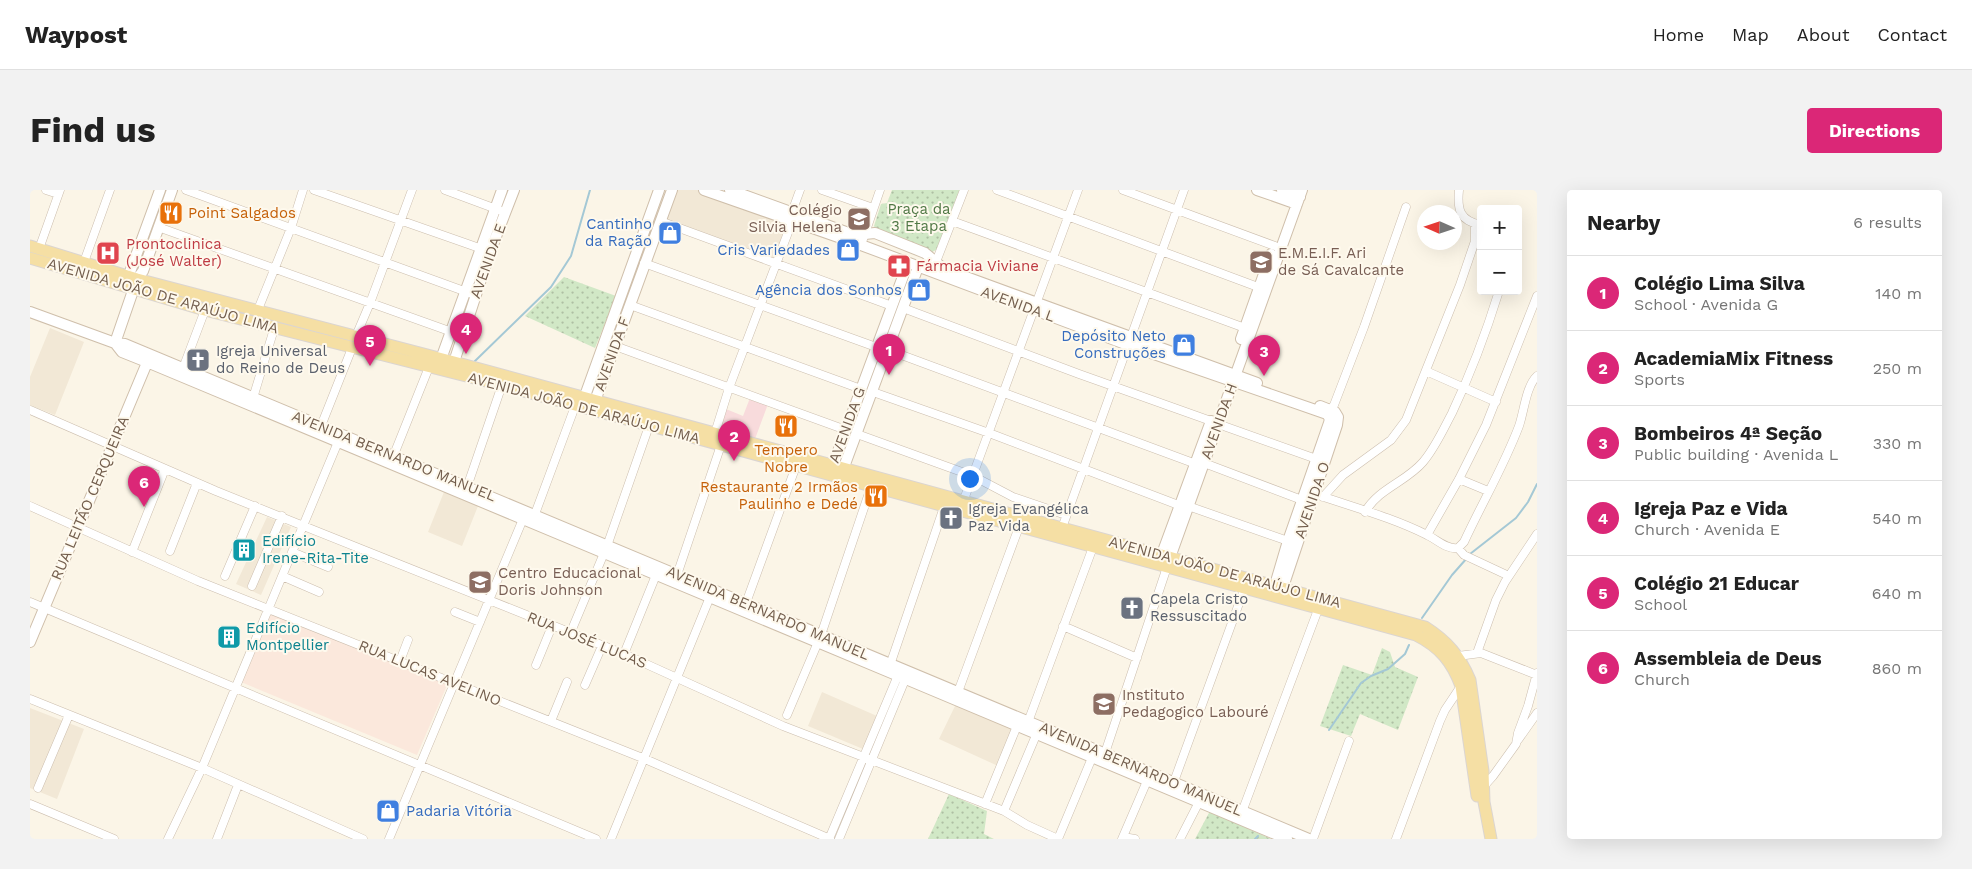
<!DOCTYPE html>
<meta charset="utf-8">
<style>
body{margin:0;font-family:"Work Sans",sans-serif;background:#f2f2f2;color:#222}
.controls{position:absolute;right:15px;top:15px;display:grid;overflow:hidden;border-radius:5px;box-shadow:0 5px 20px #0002}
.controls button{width:45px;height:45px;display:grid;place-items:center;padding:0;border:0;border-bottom:1px solid #e0e0e0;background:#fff;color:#222;font:25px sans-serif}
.compass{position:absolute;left:1387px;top:15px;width:45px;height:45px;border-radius:50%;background:#fff;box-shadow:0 5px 20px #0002;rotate:273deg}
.you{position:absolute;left:939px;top:288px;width:18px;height:18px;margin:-12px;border:4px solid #fff;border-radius:50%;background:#1a73e8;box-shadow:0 0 0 8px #1a73e833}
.badge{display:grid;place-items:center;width:32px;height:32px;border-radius:50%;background:#db2777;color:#fff;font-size:16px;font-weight:700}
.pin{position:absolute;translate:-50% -41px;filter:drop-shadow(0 1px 2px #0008)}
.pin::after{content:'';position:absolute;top:26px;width:18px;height:15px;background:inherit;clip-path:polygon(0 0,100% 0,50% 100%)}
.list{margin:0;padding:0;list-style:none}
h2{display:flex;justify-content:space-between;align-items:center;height:65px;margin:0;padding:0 20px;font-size:21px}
h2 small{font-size:16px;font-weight:400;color:#767676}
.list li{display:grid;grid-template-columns:32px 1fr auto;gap:15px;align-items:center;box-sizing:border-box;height:75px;padding:0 20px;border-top:1px solid #e0e0e0}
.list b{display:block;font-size:19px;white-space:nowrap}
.list p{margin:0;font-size:16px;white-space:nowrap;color:#767676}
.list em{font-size:16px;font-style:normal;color:#767676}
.map{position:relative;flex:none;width:1507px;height:649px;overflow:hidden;border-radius:5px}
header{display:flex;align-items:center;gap:30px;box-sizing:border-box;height:70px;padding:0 25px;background:#fff;border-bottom:1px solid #e0e0e0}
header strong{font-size:24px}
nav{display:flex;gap:28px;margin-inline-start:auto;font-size:18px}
.intro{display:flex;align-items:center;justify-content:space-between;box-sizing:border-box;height:120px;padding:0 30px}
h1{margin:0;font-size:35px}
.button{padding:12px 22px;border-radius:5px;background:#db2777;color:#fff;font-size:18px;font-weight:700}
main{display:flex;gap:30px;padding:0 30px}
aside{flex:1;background:#fff;border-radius:5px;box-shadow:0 5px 20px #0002}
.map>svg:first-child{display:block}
.residential{fill:#f2e8d6}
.commercial{fill:#fbe8dc}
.medical{fill:#f8dbdc}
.grass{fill:url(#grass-dots)}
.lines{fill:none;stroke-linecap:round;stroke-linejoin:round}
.stream{stroke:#a4c8d5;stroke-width:2}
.street-casing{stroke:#ccbeae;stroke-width:9}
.secondary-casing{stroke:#cfbfab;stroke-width:12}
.primary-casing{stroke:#dbd5d1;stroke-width:13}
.street{stroke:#fff;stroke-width:8}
.secondary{stroke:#fff;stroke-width:10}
.primary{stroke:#f5dfa4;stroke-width:11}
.labels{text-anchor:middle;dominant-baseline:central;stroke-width:4;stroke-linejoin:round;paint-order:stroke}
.park-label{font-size:15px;fill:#507845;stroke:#fef9ed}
.education-label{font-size:15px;fill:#785e54;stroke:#fef9ed;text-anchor:start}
.food-label{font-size:15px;fill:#c56008;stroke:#fef9ed;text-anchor:start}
.shop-label{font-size:15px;fill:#366cbe;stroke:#fef9ed;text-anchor:end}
.health-label{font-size:15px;fill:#be3a42;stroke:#fef9ed;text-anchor:start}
.street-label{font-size:15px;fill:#735e4d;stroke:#fef9ed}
.worship-label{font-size:15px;fill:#5b616d;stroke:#fef9ed;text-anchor:start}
.culture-label{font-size:15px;fill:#0d838f;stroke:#fef9ed;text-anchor:start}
</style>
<header>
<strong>Waypost</strong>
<nav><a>Home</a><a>Map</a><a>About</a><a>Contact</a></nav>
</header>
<div class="intro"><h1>Find us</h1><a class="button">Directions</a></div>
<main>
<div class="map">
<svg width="1507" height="649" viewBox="0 0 1507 649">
<defs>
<pattern id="grass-dots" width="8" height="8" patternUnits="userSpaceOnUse" patternTransform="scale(1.25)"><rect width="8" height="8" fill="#d1e8c6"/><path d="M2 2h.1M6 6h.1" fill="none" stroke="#aebfa3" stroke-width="1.8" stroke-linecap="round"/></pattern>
</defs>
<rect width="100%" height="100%" fill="#fbf5e7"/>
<path class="residential" d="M642,0H674L759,31L747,74L630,31Z
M20,138L54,152L25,225L0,215V187Z
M414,302L448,316L432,356L398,342Z
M237,327L261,337L231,405L206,394Z
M792,502L847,526L833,559L778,536Z
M926,514L984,538L968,576L909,549Z
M0,518L54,539L27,609L0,598Z"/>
<path class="commercial" d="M241,423L418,493L387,565L211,492Z"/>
<path class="medical" d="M720,208L738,214L725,249L691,239L689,237L696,219L713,226Z"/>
<path class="grass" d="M862,0H931L908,59L902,62L847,42L844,36L851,14L857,13Z
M534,87L586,106L565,158L495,126Z
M1352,458L1360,462L1365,477L1388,487L1368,540L1330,524L1321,546L1290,536L1313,475L1342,485Z
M919,604L957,621L954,644L964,649H898Z
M1180,621L1241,649H1165Z"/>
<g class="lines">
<path class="stream" d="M445,171L521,97L541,66L560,0
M1440,364L1486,328L1498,312L1507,294
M1392,428L1422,385L1437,368
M1299,540L1331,493L1341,486L1358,479L1375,464L1379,455
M1225,649L1228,646"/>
<g class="street-casing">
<path id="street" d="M16,0L28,4
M156,0L445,105
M284,0L455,60
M415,0L469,20
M792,0L843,18
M967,0L1228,97
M1093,0L1245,56
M1429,0C1427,20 1430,31 1451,35
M762,22L770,0
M630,31L862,116
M922,31L1215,138
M128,37L422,142
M831,55L850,0
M9,59L30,0
M54,72L80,0
M614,73L846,157
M904,77L934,0
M600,115L831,199
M873,118L1049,184L1181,231
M227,122L261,38L273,0
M326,146L340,113L382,0
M585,156L816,240
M858,160L1166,274
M152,181L175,120
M1396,181L1466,212
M843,202L959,243L1151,316
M223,208L244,139
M0,220L186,301L594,464L753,536L974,621L997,635L1028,649
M1298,223L1304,215L1334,137L1376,17
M1188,234L1292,271
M291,236L322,158
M685,243L699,198L762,32
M827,244L943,286L983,307L1036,325
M363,267L399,177
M1174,273L1272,310
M1429,289L1458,301
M436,300L472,195
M1291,306C1326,318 1363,328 1397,345C1406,349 1417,360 1428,358L1434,365L1479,386
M1293,307L1313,285L1361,250L1376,230L1430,95L1445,51V34
M933,312L1048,0
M0,316L168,391L615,569L800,649
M1158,316L1258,351
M1335,322C1349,298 1376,292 1393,272C1405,258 1413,240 1422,223C1441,183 1456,143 1469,101
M1032,338L1154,0
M1397,345L1429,289L1456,235L1507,106
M1428,358L1434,352C1452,313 1474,276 1489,236C1494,222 1496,196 1507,186
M140,361L167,293
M102,362L135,279
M262,362L298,377
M647,385L691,255
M195,386L225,316
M252,386L289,402
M222,396L252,326
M0,412L566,649
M716,413L766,276
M425,422L450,432
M1033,436L1107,468
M540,444L577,356L619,236
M791,445L841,297
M1447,463L1466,410L1475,392L1507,344
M594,464L626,385
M1428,466L1451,463L1507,485
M370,471L378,450
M506,475L522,436
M859,478L914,317
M555,495L572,456
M928,502L989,337
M0,509L172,578L333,649
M757,525L788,452
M521,531L537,492
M998,532L1063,357
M1488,550L1507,523
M1073,569L1137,377
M1454,596L1463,586L1486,554L1488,543L1498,516L1507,483
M1142,597L1215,397
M8,598L39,525
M0,614L84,649
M955,614L987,536
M974,621L1007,543
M1212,622L1289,417
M1093,647L1105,649
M138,649L172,578L308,252
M187,649L208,595
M359,649L493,329L505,324L547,211
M581,649L682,402
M799,649L869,483
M809,649L877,485
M1028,649L1064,563
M1092,649L1117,591
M1150,649L1169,612
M1283,649L1319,551
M1366,649L1410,531L1415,520L1431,496"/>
</g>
<g class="secondary-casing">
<path id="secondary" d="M674,0L831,55L1098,155L1297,224L1300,229L1299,233L1258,351L1245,395
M700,0L824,45L845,43L895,63L914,79L1227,193
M1227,0L1267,14
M1252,0L1270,7
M96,93L130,0
M0,122L85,153L95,154L1279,649
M1211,149L1241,64
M85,153L92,162L117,172C498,329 877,490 1257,649
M85,153L107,89L113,81L142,0
M411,169L472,0
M424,172L460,62L484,0
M556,213V203L629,0
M560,217L565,211L642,0
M800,283L878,73
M811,285L888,77
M1129,372L1181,231
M1138,373L1272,0
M1253,397L1307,235L1308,227L1305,222L1290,216
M0,452L119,168"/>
</g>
<g class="primary-casing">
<path id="primary" d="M0,56L107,89L424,172L1395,437C1417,451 1430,466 1440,490L1453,581L1454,612L1461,649
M0,68L175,120L472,195L1386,445C1410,457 1422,472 1431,496L1447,606"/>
</g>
<use href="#street" class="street"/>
<use href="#secondary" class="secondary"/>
<use href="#primary" class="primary"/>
</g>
<defs>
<g id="restaurant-square" transform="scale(1.25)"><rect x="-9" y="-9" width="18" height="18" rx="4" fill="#e8710a" stroke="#fef9ed"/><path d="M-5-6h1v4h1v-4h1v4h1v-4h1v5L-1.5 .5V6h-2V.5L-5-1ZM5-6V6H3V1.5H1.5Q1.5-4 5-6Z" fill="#fff"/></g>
<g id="school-square" transform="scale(1.25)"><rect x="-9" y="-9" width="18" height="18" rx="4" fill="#8d6e63" stroke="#fef9ed"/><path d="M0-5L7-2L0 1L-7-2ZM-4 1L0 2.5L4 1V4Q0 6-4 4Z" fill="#fff"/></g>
<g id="shop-square" transform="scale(1.25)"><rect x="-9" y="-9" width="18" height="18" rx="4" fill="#3f7fe0" stroke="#fef9ed"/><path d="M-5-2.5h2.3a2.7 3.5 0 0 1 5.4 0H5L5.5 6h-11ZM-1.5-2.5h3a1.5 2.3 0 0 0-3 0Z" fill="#fff"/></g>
<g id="hospital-square" transform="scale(1.25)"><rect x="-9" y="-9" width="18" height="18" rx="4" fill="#e0444e" stroke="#fef9ed"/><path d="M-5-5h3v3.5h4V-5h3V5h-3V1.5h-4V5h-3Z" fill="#fff"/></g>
<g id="pharmacy-square" transform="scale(1.25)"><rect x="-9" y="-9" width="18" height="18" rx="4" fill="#e0444e" stroke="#fef9ed"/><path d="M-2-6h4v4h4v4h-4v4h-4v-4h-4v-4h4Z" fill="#fff"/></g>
<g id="church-square" transform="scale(1.25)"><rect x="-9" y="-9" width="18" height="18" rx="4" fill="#6b7280" stroke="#fef9ed"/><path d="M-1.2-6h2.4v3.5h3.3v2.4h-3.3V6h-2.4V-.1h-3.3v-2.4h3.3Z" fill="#fff"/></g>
<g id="building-square" transform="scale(1.25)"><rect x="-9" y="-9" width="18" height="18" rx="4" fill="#0f9aa8" stroke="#fef9ed"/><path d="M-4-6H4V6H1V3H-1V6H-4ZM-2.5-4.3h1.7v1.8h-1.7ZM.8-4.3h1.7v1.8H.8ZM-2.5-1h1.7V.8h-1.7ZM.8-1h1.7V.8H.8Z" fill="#fff"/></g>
</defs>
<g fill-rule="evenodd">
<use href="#restaurant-square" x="141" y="23"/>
<use href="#school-square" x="829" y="29"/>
<use href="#shop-square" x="640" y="43"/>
<use href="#shop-square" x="818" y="60"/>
<use href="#hospital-square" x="78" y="63"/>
<use href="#school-square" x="1231" y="72"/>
<use href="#pharmacy-square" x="869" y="76"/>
<use href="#shop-square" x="889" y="100"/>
<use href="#shop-square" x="1154" y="155"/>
<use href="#church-square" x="168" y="170"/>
<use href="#restaurant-square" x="756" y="236"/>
<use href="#restaurant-square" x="846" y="306"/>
<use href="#church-square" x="921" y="328"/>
<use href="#building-square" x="214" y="360"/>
<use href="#school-square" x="450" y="392"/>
<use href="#church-square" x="1102" y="418"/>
<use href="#building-square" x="199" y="447"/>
<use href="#school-square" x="1074" y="514"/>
<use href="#shop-square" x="358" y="621"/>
</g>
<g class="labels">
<g class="park-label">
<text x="889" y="19">Praça da<tspan x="889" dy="17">3 Etapa</tspan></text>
</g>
<g class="education-label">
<text x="812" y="20" text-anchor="end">Colégio<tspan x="812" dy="17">Silvia Helena</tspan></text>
<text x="1248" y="63">E.M.E.I.F. Ari<tspan x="1248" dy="17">de Sá Cavalcante</tspan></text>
<text x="468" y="383">Centro Educacional<tspan x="468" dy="17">Doris Johnson</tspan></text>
<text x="1092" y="505">Instituto<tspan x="1092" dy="17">Pedagogico Labouré</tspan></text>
</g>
<g class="food-label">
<text x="158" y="23">Point Salgados</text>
<text x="756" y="260" text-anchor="middle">Tempero<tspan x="756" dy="17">Nobre</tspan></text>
<text x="828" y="297" text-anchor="end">Restaurante 2 Irmãos<tspan x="828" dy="17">Paulinho e Dedé</tspan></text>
</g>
<g class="shop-label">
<text x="622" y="34">Cantinho<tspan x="622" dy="17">da Ração</tspan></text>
<text x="800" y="60">Cris Variedades</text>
<text x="872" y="100">Agência dos Sonhos</text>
<text x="1136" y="146">Depósito Neto<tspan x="1136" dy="17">Construções</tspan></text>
<text x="376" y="621" text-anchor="start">Padaria Vitória</text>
</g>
<g class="health-label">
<text x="96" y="54">Prontoclinica<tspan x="96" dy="17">(José Walter)</tspan></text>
<text x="886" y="76">Fármacia Viviane</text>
</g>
<g class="street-label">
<text transform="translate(458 71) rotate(-70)">AVENIDA E</text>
<text transform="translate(133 106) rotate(16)">AVENIDA JOÃO DE ARAÚJO LIMA</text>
<text transform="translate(988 114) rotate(20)">AVENIDA L</text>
<text transform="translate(582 164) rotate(-70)">AVENIDA F</text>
<text transform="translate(554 218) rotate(15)">AVENIDA JOÃO DE ARAÚJO LIMA</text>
<text transform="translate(1189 231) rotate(-70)">AVENIDA H</text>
<text transform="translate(817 235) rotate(-70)">AVENIDA G</text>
<text transform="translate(364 266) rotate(22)">AVENIDA BERNARDO MANUEL</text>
<text transform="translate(60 308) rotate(-67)">RUA LEITÃO CERQUEIRA</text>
<text transform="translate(1282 310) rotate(-71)">AVENIDA O</text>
<text transform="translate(1195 382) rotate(15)">AVENIDA JOÃO DE ARAÚJO LIMA</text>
<text transform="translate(738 423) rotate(23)">AVENIDA BERNARDO MANUEL</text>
<text transform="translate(557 450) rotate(22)">RUA JOSÉ LUCAS</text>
<text transform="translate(400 483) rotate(22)">RUA LUCAS AVELINO</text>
<text transform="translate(1111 579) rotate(23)">AVENIDA BERNARDO MANUEL</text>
</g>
<g class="worship-label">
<text x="186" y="161">Igreja Universal<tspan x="186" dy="17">do Reino de Deus</tspan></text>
<text x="938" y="319">Igreja Evangélica<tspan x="938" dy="17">Paz Vida</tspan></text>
<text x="1120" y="409">Capela Cristo<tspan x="1120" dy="17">Ressuscitado</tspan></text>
</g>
<g class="culture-label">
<text x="232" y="351">Edifício<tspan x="232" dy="17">Irene-Rita-Tite</tspan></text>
<text x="216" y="438">Edifício<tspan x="216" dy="17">Montpellier</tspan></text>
</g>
</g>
</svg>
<div class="controls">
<button>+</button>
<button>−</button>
</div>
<svg class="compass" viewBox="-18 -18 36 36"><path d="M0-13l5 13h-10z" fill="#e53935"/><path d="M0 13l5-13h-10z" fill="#767676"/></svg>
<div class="you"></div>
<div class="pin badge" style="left:859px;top:185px">1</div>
<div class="pin badge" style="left:704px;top:271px">2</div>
<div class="pin badge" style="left:1234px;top:186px">3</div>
<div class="pin badge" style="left:436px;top:164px">4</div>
<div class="pin badge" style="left:340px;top:176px">5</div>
<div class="pin badge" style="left:114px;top:317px">6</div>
</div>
<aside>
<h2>Nearby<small>6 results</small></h2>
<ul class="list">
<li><span class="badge">1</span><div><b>Colégio Lima Silva</b><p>School · Avenida G</p></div><em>140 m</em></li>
<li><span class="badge">2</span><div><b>AcademiaMix Fitness</b><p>Sports</p></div><em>250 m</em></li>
<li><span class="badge">3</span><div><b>Bombeiros 4ª Seção</b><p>Public building · Avenida L</p></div><em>330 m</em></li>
<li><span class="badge">4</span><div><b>Igreja Paz e Vida</b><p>Church · Avenida E</p></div><em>540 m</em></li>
<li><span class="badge">5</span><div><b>Colégio 21 Educar</b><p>School</p></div><em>640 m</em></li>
<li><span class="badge">6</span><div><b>Assembleia de Deus</b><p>Church</p></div><em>860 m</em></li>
</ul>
</aside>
</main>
